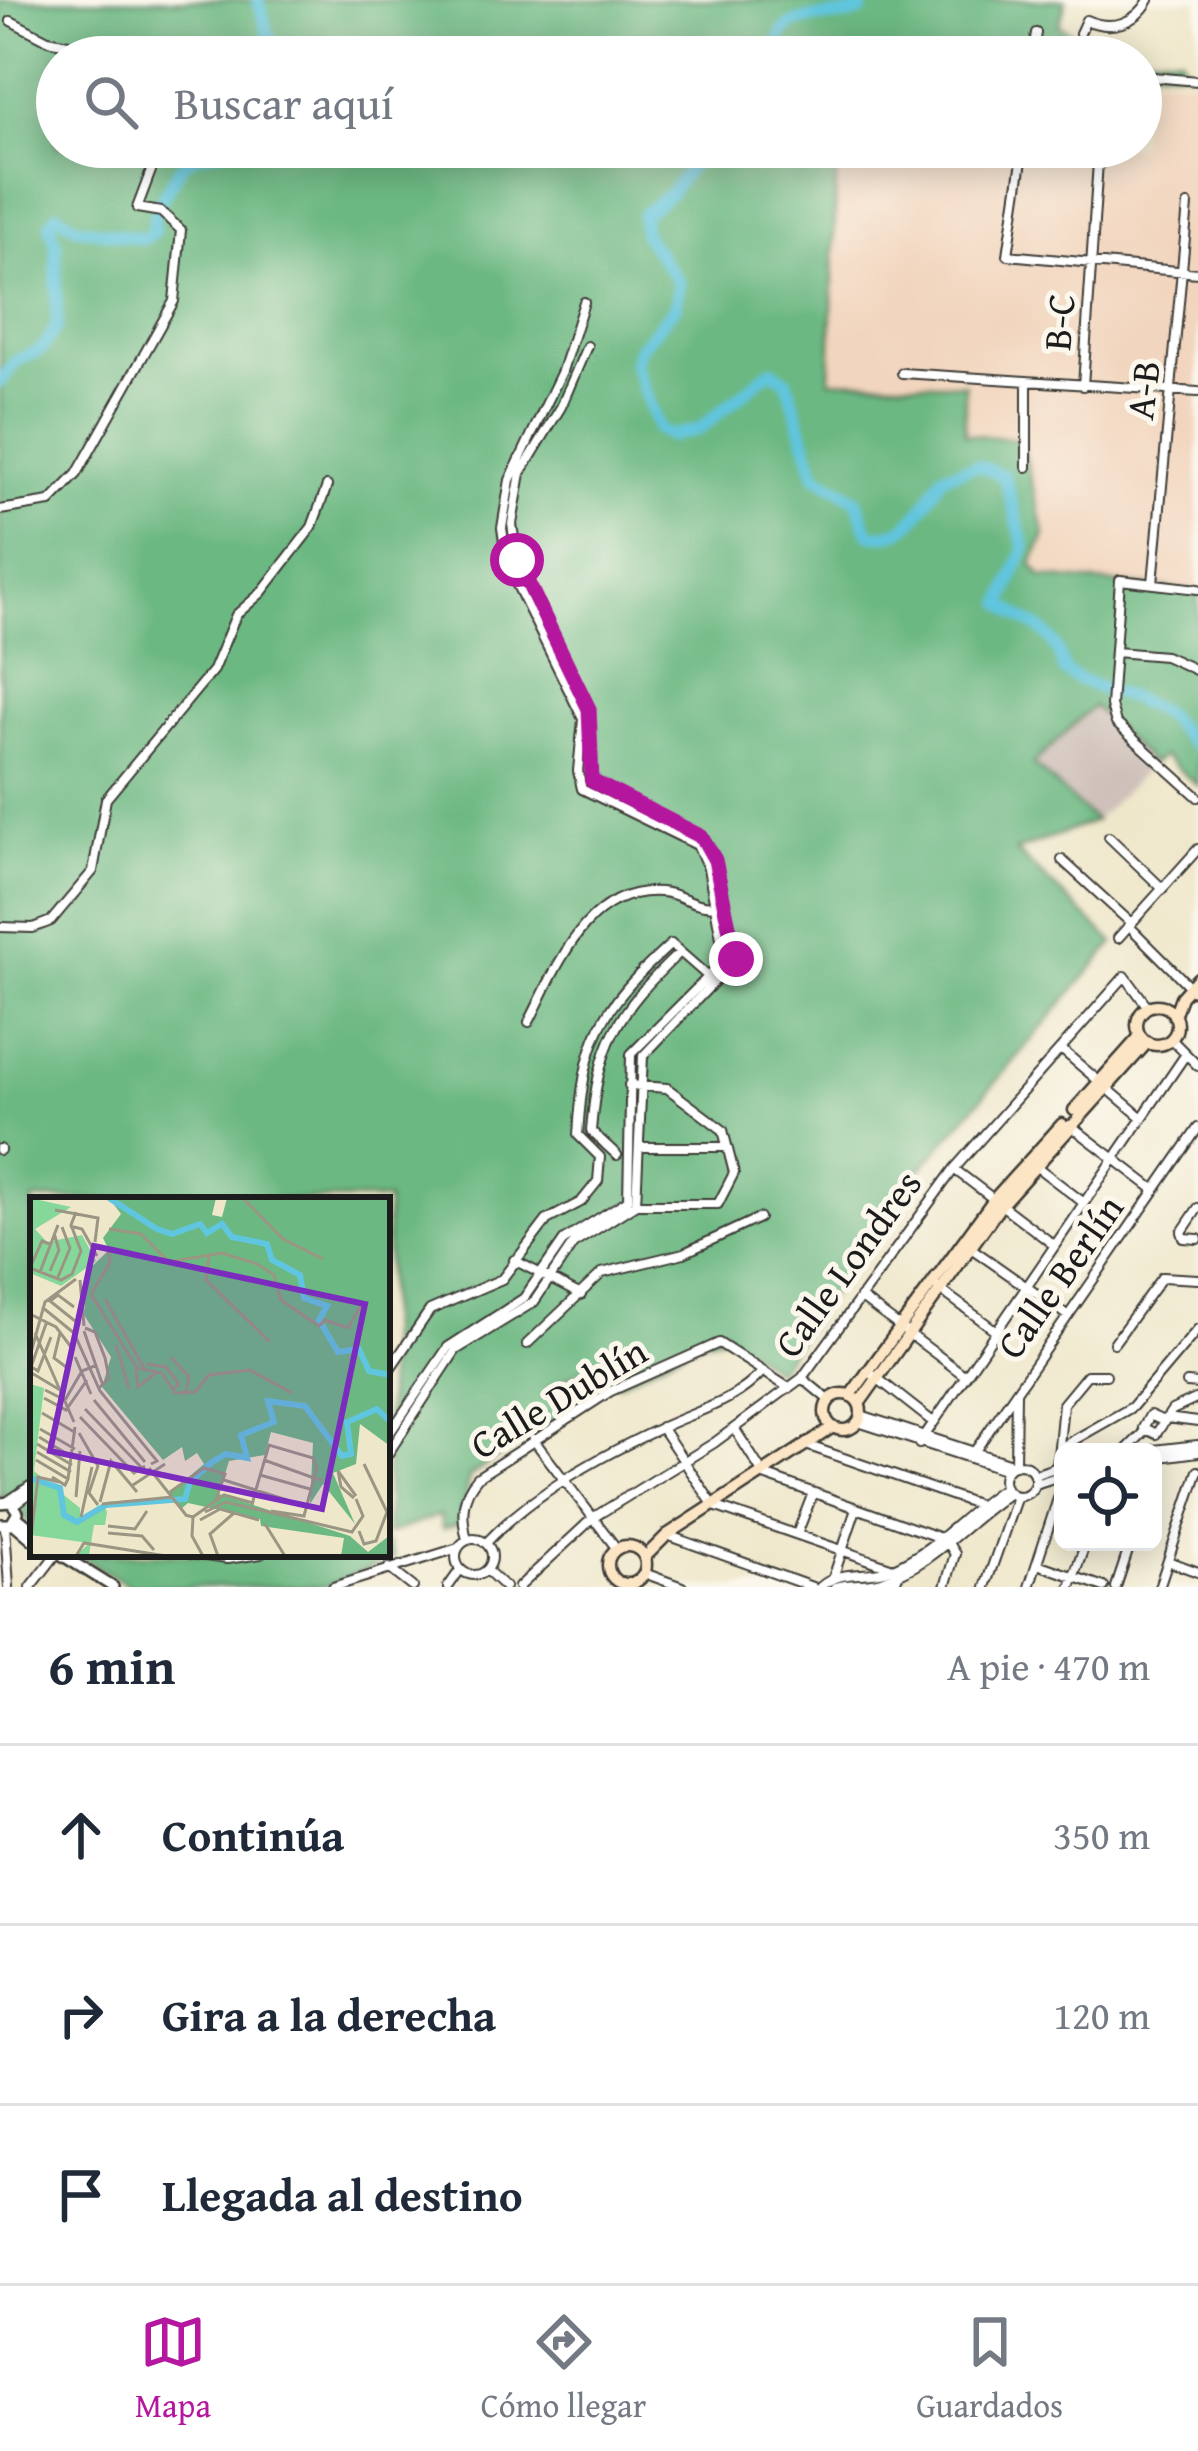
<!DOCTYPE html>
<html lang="es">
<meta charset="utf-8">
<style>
body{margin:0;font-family:"Gentium Book Plus",serif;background:#f2f2f3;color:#1f2937}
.controls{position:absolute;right:36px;bottom:36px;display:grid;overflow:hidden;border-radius:18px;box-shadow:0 6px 30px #0003}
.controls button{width:108px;height:108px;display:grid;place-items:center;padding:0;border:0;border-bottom:3px solid #e0e1e3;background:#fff;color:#1f2937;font:60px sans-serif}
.stop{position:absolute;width:36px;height:36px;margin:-27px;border:9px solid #b5179e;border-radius:50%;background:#fff}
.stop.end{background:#b5179e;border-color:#fff;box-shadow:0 3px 12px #0008}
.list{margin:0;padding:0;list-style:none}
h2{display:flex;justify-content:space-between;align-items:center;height:156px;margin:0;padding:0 48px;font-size:51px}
h2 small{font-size:39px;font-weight:400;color:#747a83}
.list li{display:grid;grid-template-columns:78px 1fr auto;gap:36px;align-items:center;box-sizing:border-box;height:180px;padding:0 48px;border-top:3px solid #e0e1e3}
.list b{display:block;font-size:45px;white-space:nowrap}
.list em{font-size:39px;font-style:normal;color:#747a83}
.icon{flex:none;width:66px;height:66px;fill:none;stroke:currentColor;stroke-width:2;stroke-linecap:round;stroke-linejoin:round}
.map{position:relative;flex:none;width:1198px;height:1587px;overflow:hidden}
.search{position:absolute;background:#fff;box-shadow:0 6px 30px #0003;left:36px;right:36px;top:36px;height:132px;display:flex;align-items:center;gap:30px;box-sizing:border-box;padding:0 42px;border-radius:66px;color:#747a83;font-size:45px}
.sheet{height:696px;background:#fff}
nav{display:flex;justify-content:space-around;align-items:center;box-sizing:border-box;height:168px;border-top:3px solid #e0e1e3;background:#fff;font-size:33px;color:#747a83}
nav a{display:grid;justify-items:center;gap:6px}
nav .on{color:#b5179e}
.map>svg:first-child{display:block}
.built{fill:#f2d5be}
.industrial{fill:#cfc1ba}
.forest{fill:#6cb882;stroke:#446a4f;stroke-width:3}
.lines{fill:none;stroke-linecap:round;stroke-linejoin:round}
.river{stroke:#60c5de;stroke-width:12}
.minor-casing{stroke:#3c3a36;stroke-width:12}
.tertiary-casing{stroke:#3c3a36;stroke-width:14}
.secondary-casing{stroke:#3c3a36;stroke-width:15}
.minor{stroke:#fff;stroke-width:8}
.tertiary{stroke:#fff;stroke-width:9}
.secondary{stroke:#fce5c4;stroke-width:10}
.route{stroke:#b5179e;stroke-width:15}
.labels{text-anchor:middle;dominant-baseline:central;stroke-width:10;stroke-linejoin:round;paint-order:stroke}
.street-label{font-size:39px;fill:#1c1c1c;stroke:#fbf7ec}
.inset-river{fill:none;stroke:#60c5de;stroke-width:6}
.inset-road{fill:none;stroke:#9b9684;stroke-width:3}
.view{fill:#7b2cbf;fill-opacity:0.15;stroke:#7b2cbf;stroke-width:6}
.inset-edge{fill:none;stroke:#1c1c1c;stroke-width:6}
</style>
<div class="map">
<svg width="1198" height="1587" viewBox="0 0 1198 1587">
<rect width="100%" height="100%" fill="#fbf7ec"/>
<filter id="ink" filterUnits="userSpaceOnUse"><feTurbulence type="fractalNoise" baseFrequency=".00833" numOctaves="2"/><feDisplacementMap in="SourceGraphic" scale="24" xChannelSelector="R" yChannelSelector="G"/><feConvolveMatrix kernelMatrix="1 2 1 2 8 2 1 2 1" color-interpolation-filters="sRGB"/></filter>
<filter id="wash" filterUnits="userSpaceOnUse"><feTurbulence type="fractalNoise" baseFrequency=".004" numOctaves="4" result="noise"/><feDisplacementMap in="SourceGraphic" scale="48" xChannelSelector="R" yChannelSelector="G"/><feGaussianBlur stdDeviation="2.7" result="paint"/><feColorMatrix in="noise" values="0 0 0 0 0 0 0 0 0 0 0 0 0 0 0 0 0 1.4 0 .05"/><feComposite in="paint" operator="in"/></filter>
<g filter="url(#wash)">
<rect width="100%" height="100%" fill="#efe7ca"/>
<path class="built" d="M1141,75L1198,80V591L1042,577L964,434L830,381L837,147H1141Z"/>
<path class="industrial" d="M1093,706L1152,764L1095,821L1033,764Z"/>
<path class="forest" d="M0,0H1066L1059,25L1108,53L1181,56L1187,71L1141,67V57H57V147H837L830,380L965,384V434L1021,440L1045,535L1032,564L1042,577L1198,591V786L1163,756L1152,764L1093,706L1033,764L1095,821L1016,851L1114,943L916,1175L776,1371L730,1335L701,1341L618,1384L604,1358L547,1389L564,1414L469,1477L462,1524L442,1529L440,1515L387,1534V1200H33V1527L5,1495L0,1501Z
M387,1542L394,1559L324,1587H131L77,1554H387Z"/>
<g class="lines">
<path class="river" d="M258,0L275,57
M774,57C781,0 833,27 862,10L858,0
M704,147L670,193L642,215L644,234L679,283L676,306L639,348L634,363L659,430L671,436L700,429L771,370L787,381L816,475L856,499L869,533C907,545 927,502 943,475L977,465L1004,476L1025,547L1003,603C1033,632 1052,621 1064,671C1094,692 1132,693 1163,714C1177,723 1182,739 1198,747
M0,382L16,361L42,349L57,326L56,244L50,225L57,214L77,227L143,239L154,232C152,215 156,209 164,195C187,153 183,160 230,147"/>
</g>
</g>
<g filter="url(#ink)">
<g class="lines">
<g class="minor-casing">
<path id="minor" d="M11,21L48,40L132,57
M1080,33L1086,20C1111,31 1135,24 1149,0
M1032,57L1036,33
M1141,76L1198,81
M1024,147L1008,255L1198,273
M902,373L1198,392
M1027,382V467
M1083,386L1099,147
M0,510L50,502L77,474L174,301L181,230L161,212L137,208L160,147
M1153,583L1188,205
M1198,589L1120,580L1111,706L1116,723L1198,797
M1115,652L1165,656L1198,671
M1109,837L1163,889
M1062,860L1131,923
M0,927L33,928L51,921L93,871L106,799L213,670L236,615L261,593L312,527L327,486
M1134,931L1198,995
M1118,938L1198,849
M529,1022C557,968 586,886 661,892C681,893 695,908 715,905
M1171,1039L1198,1066
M1061,1049L1141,1117
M629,1085L667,1088L723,1130L734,1173L718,1204H636
M1070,1125L1155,1190
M640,1147H727
M0,1149V1150
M617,1155L591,1131C598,1044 616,1013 679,953
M1033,1164L1084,1203
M954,1169L1054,1245
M1198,1208L1182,1232L1184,1238L1198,1239
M971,1248L1068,1316
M514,1260L581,1295
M938,1288L995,1330
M860,1297L964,1375
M1114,1343L1162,1277L1198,1279
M527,1344L602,1273L684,1253L759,1218
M868,1371L933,1422
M387,1373L430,1310L502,1279L547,1220L581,1202L598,1181L600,1157L578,1135C584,1039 599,1009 671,944L711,979
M802,1378L830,1401
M1187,1383L1198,1384
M861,1415L1014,1465
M1166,1418L1198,1422
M1161,1420L1150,1415L1143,1428L1156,1434L1172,1410L1198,1398
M858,1422L1007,1470
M661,1427L714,1506L893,1568L898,1575L894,1587
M734,1428L764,1475L946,1540L955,1554L945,1587
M387,1437L448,1347L524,1298L564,1240L628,1200L631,1054L725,960L708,868L697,845L582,789L578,771L583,719L508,567L502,528L510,480L562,371L584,302
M533,1439L617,1549
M919,1444L1186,1054
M806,1445L979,1505
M1060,1448L1132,1407L1198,1329
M1124,1452L1145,1431
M1136,1452L1198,1445
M387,1455L456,1350L534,1302L573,1244L636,1204L643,1056L736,959L715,860L702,837L592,781L589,709L517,559L512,524L521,473L561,407L587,346
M970,1458L1198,1128
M1153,1458L1198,1452
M1003 1480a16 16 0 1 1 32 0a16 16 0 1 1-32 0Z
M1015,1465L1016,1392
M1034,1475L1063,1465
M1056,1477L1063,1404L1087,1375H1106
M1153,1478L1160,1457
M1035,1484L1063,1475
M8,1501L33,1484
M14,1505L33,1491
M5,1526L9,1587
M797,1534L813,1493
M667,1535L812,1587
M456 1557a18 18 0 1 1 36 0a18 18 0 1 1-36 0Z
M467,1540C461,1515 461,1496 478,1477L611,1391L719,1343L789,1388
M486,1543C534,1492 602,1455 665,1426C699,1410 737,1401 762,1372
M191,1554L227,1559L261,1554
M1168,1561L1198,1572
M1037,1564L1104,1587
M389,1568L413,1587
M487,1570L505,1587
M644,1573L682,1587
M834,1575L856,1509
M31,1587L54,1557
M333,1587L458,1548
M448,1587L460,1570
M519,1587L594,1517L714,1443L802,1378L954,1169L1125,976L1148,1007
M820,1587C844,1567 865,1579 891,1569C938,1549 964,1513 1005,1487
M835,1587C851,1582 867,1586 882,1581C936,1563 965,1522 1010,1493
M985,1587L1017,1496
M1029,1587L1063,1483
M1070,1587L1086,1542
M1116,1587L1131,1542
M1159,1587L1198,1471"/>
</g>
<g class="tertiary-casing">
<path id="tertiary" d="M0,1503L11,1502L18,1512L11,1524H0
M17,1517L33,1530
M13,1523L33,1540
M60,1554L113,1587"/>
</g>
<g class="secondary-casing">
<path id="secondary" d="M1137 1025a20 20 0 1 1 40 0a20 20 0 1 1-40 0Z
M1174,1016L1181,997L1198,978
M1074,1110L1140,1036
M825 1412a18 18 0 1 1 36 0a18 18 0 1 1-36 0Z
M850,1396L994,1199L1062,1124
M859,1404L1001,1205L1147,1043
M608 1565a19 19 0 1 1 38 0a19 19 0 1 1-38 0Z
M645,1557L667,1535L833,1427"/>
</g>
<use href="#minor" class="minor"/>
<use href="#tertiary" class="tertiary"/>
<use href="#secondary" class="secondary"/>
</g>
</g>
<g class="lines" filter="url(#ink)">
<path class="route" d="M517,560L589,709L592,781L702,837L715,860L736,959"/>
</g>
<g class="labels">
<g class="street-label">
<text transform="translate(1058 322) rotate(-85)">B-C</text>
<text transform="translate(1142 390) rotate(-83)">A-B</text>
<text transform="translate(847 1263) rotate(-54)">Calle Londres</text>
<text transform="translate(1059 1276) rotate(-55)">Calle Berlín</text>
<text transform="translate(558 1397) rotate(-31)">Calle Dublín</text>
</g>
</g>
<g transform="translate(30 1197)">
<rect width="360" height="360" fill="#efe7ca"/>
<path d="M0,1L41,10L5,32L17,45L52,38L66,64L31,89L0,76ZM0,187L14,191L4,274L50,311V320L74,308L77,315L75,328H64L59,358L47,357L60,346L0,338Z" fill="#85d89a"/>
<path d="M79,1H186L182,18L192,20L197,1H360V249L330,227L326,267L303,276L325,327L293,287L280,307L283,246L241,235L235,258L199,264L189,297L320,339L338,355L359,339L360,359H311L314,341L231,329L230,322L158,306L151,312L140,296L174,267L167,256L155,264L152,250L133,263L72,190L81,160L54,118L56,75L79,53L73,41L91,17Z" fill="#6cb882"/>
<path class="inset-river" d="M79,1L127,32L142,37L170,27L177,36L192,27L202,40L237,47L242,63L270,78L274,101L297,109L289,123L308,155L329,152L339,174L360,178M0,281L30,291L34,318L47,325L76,308L155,302L160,285L182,265L196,257L217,261L211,238L244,225L238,204L275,209L312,259L321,257L317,225L347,212L360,224"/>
<path class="inset-road" d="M213,1L253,42L293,62M25,13L68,21L65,45M40,29L52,32L67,59M79,32L111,37L139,65L192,56L227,67L244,78L251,103L289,129L295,123L318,131L331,108M78,54L80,66L61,97L107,171L132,176L145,196L165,195L179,178L220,173L262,196M179,59L176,83L240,145M0,71L31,83L42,77L51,54L41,28L46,15M0,71L12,44L22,48M20,74L29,53L24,36M10,75L28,28M28,80L40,51L32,30M50,83L54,129M75,102L115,173M12,110L44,136L70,194L127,264L121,267M44,110L28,98L20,104L50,128M0,117L26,130L44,154M55,131L65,135L75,161L79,181L69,191M54,134L72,186M5,136L44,225M30,136L24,161L36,170M86,148L99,192M0,159L15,105L46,82M45,160L61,197M141,160L159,180L155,198M116,167L136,170L149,187L142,193M0,169L8,174L21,140M106,172L108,190L127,175M0,173L17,124M0,175L35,196M15,193L35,203L52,174L67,168M14,201L36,213L57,183M64,203L115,265M55,212L112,271M12,216L46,236M50,220L104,276L115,269M10,232L45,252M49,236L68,269L59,296L68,308M9,240L44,261M7,247L42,268M7,255L41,275M6,263L38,282M119,271L156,318M230,278L280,292M22,280L35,288L38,282L45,230M194,283L257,303M103,288L135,267M140,295L174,271L195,277L186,302M46,300L50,254M324,301L311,290L308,274L326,299M70,305L81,264L107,295M72,307L142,300M222,308L227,289L239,248L283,261L287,271L284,281L234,263M241,314L274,319L284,281L292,283M175,315L196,305L322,335L333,319L326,302M155,318L163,320L162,339L173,359M51,320L62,270M163,320L194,298L223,306M170,323L190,312L229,323M235,327L255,359M78,329L105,332L117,314M329,334L334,347L346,344L357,315L334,267M78,336L112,339L124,353M1,341L8,280L29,285M46,359L54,346L136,359M188,359L180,337L204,316"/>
<path class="view" d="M64,49L335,107L292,312L20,254Z"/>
<rect width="360" height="360" class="inset-edge"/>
</g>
</svg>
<div class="controls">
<button><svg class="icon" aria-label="locate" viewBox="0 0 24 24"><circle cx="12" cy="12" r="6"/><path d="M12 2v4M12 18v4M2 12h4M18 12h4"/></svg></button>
</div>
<div class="stop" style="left:517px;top:560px"></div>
<div class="stop end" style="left:736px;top:959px"></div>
<div class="search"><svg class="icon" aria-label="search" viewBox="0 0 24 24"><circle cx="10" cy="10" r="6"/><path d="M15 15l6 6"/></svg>Buscar aquí</div>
</div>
<section class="sheet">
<h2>6 min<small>A pie · 470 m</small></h2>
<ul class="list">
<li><svg class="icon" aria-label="ahead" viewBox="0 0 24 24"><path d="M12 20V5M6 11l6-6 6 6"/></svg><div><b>Continúa</b></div><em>350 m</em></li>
<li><svg class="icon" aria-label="right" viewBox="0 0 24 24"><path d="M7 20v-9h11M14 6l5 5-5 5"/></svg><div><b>Gira a la derecha</b></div><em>120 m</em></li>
<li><svg class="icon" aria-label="arrive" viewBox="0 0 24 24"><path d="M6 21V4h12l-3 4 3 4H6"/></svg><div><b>Llegada al destino</b></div></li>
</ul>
</section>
<nav>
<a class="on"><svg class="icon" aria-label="map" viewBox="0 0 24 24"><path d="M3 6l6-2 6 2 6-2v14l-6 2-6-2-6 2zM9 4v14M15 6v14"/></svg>Mapa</a>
<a><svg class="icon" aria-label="directions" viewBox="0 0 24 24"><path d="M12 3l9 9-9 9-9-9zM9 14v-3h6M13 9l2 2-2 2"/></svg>Cómo llegar</a>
<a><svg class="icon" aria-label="saved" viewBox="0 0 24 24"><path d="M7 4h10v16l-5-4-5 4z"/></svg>Guardados</a>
</nav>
